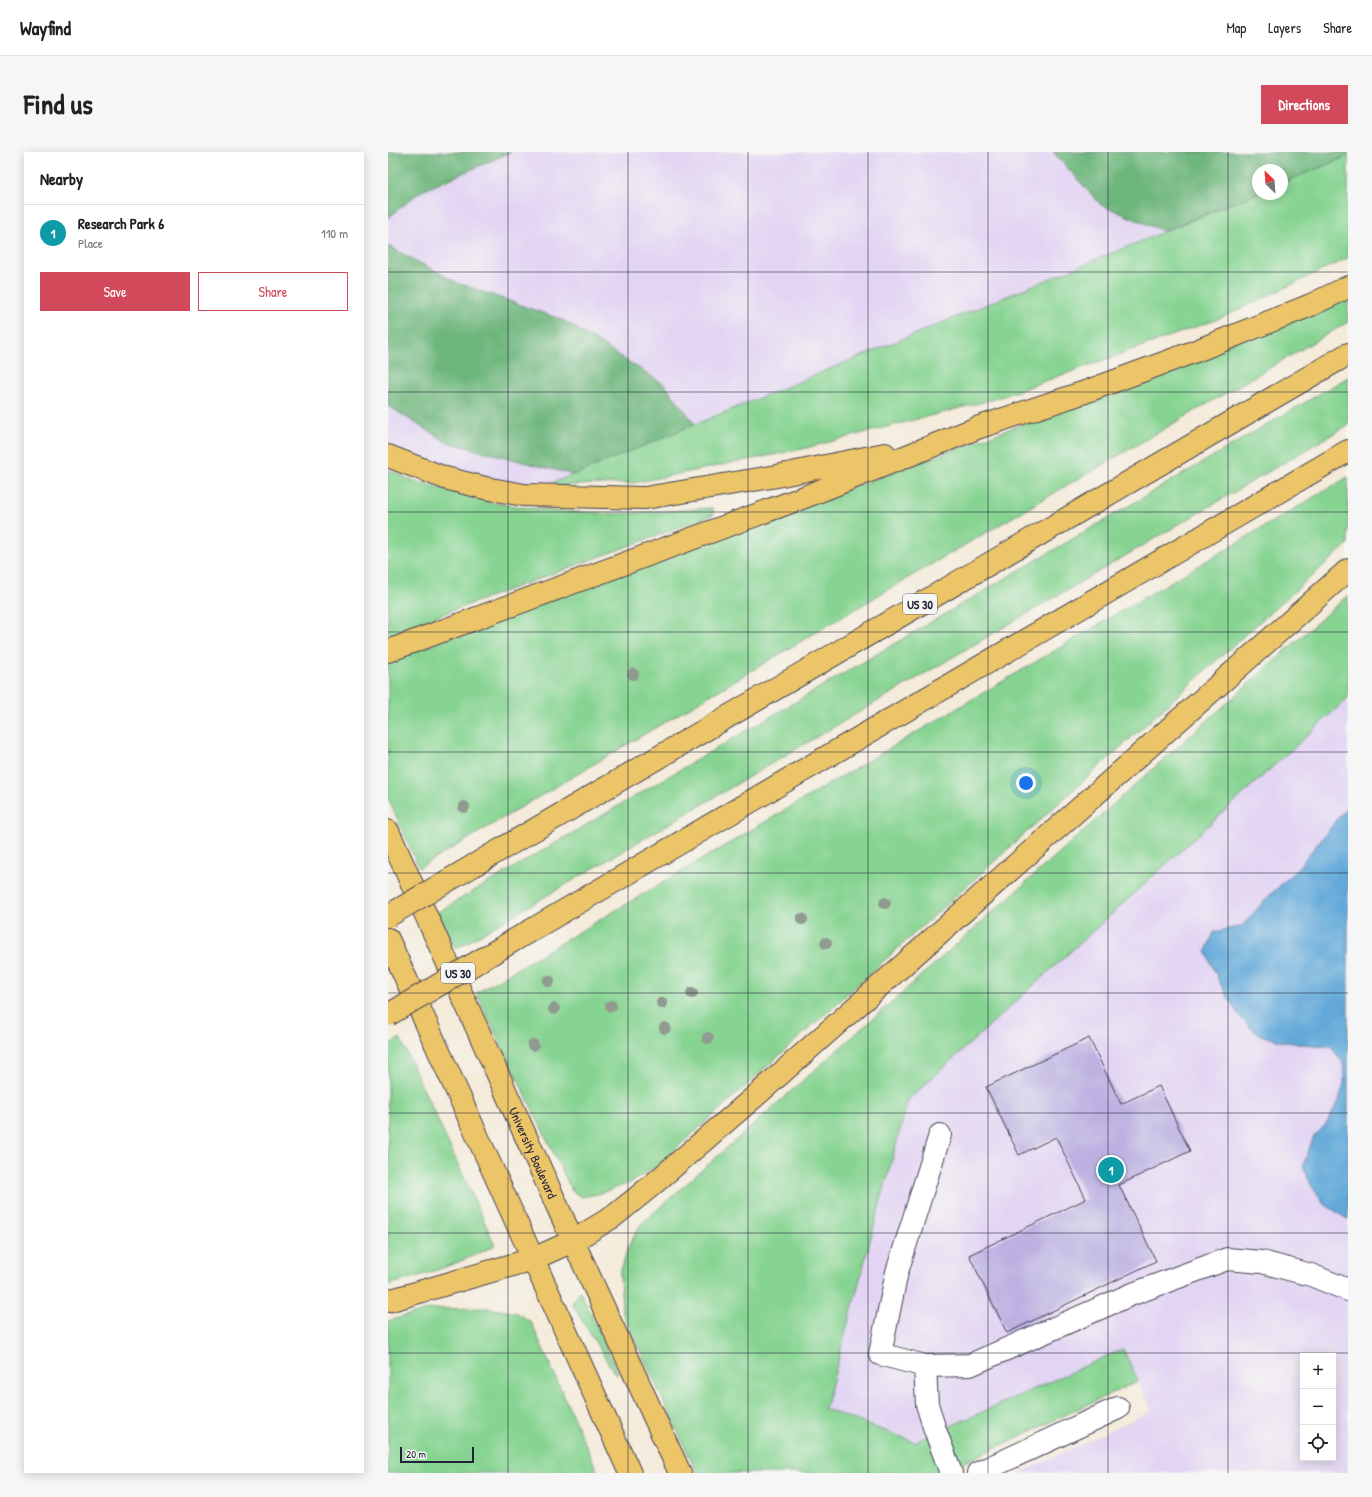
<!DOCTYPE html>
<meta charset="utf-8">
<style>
body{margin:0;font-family:"Patrick Hand",sans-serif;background:#f6f6f6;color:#202124}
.controls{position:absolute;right:12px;bottom:12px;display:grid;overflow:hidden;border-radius:0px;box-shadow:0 2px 10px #0003}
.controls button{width:36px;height:36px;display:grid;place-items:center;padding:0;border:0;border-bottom:1px solid #e0e0e0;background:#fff;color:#202124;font:20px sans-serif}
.compass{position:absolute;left:864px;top:12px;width:36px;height:36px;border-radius:50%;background:#fff;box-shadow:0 2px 10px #0003;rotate:335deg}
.scale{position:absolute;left:12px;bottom:10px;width:74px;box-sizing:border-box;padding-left:4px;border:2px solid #22223b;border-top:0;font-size:11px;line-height:14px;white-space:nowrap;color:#22223b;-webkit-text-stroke:3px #f6f6f2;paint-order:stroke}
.you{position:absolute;left:638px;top:631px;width:14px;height:14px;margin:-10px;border:3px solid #fff;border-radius:50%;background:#1a73e8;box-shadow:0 0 0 6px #1a73e833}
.badge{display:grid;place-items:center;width:26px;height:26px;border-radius:50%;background:#d1495b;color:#fff;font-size:13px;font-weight:700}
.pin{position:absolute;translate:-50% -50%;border:2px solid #fff;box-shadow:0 1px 4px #0006}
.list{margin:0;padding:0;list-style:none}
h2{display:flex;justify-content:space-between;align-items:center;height:52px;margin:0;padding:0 16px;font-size:17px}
h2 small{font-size:13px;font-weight:400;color:#757577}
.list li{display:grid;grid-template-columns:26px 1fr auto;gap:12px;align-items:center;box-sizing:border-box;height:56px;padding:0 16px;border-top:1px solid #e0e0e0}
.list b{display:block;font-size:15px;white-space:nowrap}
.list p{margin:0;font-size:13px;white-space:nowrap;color:#757577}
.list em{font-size:13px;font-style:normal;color:#757577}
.actions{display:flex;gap:8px;padding:12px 16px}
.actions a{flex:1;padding:9px 0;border:1px solid #d1495b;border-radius:0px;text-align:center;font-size:14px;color:#d1495b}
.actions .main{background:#d1495b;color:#fff}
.icon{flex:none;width:22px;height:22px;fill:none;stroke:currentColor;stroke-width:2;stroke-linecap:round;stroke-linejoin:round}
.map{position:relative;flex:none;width:960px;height:1321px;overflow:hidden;border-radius:0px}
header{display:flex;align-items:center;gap:24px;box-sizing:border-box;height:56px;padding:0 20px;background:#fff;border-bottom:1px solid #e0e0e0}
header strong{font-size:19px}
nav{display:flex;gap:22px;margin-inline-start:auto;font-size:14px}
.intro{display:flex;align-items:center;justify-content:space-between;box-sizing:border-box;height:96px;padding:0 24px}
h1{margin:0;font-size:28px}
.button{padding:10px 18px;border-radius:0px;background:#d1495b;color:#fff;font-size:14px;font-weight:700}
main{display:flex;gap:24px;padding:0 24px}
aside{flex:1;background:#fff;border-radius:0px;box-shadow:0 2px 10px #0003}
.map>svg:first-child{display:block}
.built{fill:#e2d4f3;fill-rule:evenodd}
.green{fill:#87d492;stroke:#547b66}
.forest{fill:#6db67c;stroke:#486c5c}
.water{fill:#62a9d9;stroke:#42668a}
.building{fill:#bcb1e1}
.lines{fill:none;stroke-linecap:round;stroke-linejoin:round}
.minor-casing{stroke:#424053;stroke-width:24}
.major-casing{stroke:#424053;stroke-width:24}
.highway-casing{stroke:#424053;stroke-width:24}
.minor{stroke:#fff;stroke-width:22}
.major{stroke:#ecc569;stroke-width:22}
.highway{stroke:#ecc569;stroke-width:22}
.highway-bridge-casing{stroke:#424053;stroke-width:24;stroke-linecap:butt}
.highway-bridge{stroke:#ecc569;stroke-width:22}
.tree{fill:#919a91}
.grid{fill:none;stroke:#22223b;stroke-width:1;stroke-opacity:0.55}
.labels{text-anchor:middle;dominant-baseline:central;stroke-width:3;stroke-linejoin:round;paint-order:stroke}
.shield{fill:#f6f6f2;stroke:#626272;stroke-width:1}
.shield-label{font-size:12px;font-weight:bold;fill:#22223b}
.street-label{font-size:13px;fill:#22223b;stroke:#f6f6f2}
</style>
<header>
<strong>Wayfind</strong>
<nav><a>Map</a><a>Layers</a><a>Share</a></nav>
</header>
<div class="intro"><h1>Find us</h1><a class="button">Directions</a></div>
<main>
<aside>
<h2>Nearby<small></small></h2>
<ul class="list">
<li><span class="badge" style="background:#0f9aa8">1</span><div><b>Research Park 6</b><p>Place</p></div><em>110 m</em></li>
</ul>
<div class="actions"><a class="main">Save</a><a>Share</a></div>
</aside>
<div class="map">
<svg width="960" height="1321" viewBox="0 0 960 1321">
<rect width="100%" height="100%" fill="#f6f6f2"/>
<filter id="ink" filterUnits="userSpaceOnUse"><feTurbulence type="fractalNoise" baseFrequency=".025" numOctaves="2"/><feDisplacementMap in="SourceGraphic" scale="8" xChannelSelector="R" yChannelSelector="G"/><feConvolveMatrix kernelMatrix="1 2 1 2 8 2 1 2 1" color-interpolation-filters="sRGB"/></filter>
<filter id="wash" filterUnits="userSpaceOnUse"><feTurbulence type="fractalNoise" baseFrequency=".012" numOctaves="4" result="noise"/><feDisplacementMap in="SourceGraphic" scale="16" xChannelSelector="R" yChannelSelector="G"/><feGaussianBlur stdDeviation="0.9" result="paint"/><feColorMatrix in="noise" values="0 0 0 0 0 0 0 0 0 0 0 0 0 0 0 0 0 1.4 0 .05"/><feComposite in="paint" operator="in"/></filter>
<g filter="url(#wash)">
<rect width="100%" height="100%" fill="#f4ebdb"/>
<path class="built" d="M0,0H960V4L894,31V18H870V41L136,343L0,304Z
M960,546V1321H631L764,1259L735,1197L527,1290L437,1257L520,948ZM915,1204H945V1306H915Z"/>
<path class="green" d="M960,4V106L833,166L607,247L414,297L245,331L157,334L870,41V42H894V31Z
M960,143V170L496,440L31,716L0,646V509L739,233Z
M960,225V273L68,797L50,760Z
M0,317L21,327L105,351L166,359L232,362L325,356V363L55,462L0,484Z
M960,325V392L859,481L270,1013L242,1031L210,1042L194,1045L184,1039L88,841Z
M960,443V546L520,948L437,1257L527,1290L735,1197L750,1229L553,1321H309L234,1160L232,1121L240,1095L253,1072L542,816Z
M12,886L107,1093C71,1112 39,1122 0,1133V893Z
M192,1139L230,1221L227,1222L184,1152Z
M100,1156L129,1161L143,1170L210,1321H0V1169L43,1157Z"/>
<path class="forest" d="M0,0H123L32,40L0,66Z
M665,0H960V4L894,31V18H870V41L775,79L713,53Z
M0,94L70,131L175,168L277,233L307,272L186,323L58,290L0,254Z"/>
<path class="water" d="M960,654V1067H959L935,1051L923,1033L915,1014L925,986L938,972L950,951L956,931L955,911L943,894C922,893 881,891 865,878C843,859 829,825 818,799L826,780L854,774L878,747L910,716Z"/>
<g id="blocks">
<path class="building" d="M701,886L733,952L771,934L802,999L731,1033L768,1109L619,1181L581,1103L698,1047L668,985L631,1003L598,935Z"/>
</g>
</g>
<g filter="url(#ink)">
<use href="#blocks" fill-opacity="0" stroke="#424053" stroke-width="1"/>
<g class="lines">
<g class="minor-casing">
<path id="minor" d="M552,983L509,1120L492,1202L537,1214L582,1213L742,1143L839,1107L874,1110L923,1123L960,1138
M537,1214L539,1252L546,1275L563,1321
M590,1321L730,1256"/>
</g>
<g class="major-casing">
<g id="major">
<path id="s1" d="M0,679L185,1089L292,1321"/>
<path d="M0,787L242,1321"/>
</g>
</g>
<g class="highway-casing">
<path id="highway" d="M0,304L57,326L97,336L136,343L257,346L389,324L497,302
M0,499L414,346L589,276L697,240L808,199L923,153L960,135
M105,702L960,202
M140,780L960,299
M0,1149L145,1107L185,1089L226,1064L263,1034L371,941L960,418"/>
</g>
<use href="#minor" class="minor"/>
<use href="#major" class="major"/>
<use href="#highway" class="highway"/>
<g class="highway-bridge-casing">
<path id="highway-bridge" d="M0,764L105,702
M0,863L140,780"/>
</g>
<use href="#highway-bridge" class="highway-bridge"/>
</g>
<g class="tree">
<circle cx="245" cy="522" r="6"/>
<circle cx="76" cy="655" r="6"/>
<circle cx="497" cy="751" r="6"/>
<circle cx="414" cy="767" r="6"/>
<circle cx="438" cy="791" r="6"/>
<circle cx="161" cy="829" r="6"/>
<circle cx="304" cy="841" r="6"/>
<circle cx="274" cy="851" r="6"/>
<circle cx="223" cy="854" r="6"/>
<circle cx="166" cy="857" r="6"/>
<circle cx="277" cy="876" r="6"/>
<circle cx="320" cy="886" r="6"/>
<circle cx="145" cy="893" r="6"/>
</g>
</g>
<path class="grid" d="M120,0V1321M240,0V1321M360,0V1321M480,0V1321M600,0V1321M720,0V1321M840,0V1321M0,120H960M0,240H960M0,360H960M0,480H960M0,600H960M0,721H960M0,841H960M0,961H960M0,1081H960M0,1201H960"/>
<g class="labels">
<g class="shield">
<rect x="515" y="442" width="34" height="20" rx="3"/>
<rect x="53" y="811" width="34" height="20" rx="3"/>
</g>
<g class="shield-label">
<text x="532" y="452">US 30</text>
<text x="70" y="821">US 30</text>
</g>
<g class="street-label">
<text stroke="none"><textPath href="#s1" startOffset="353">University Boulevard</textPath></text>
</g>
</g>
</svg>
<div class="controls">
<button>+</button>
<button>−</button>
<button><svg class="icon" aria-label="locate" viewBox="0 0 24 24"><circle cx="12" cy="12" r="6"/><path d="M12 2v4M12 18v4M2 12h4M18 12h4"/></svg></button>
</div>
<svg class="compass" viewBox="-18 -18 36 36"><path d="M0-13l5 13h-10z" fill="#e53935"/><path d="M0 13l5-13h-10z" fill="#757577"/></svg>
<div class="scale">20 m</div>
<div class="you"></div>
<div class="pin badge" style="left:723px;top:1018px;background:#0f9aa8">1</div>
</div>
</main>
